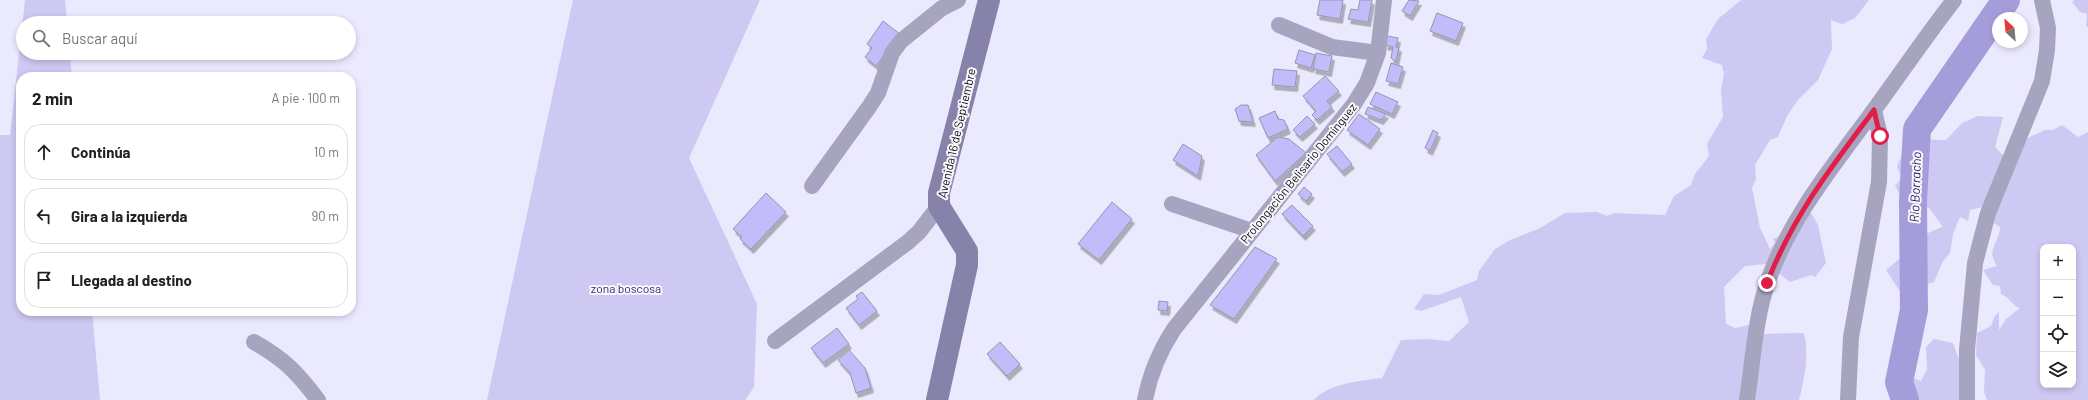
<!DOCTYPE html>
<html lang="es">
<meta charset="utf-8">
<style>
body{margin:0;font-family:Barlow,sans-serif;background:#f6f6f6;color:#202124}
.controls{position:absolute;right:12px;bottom:12px;display:grid;overflow:hidden;border-radius:8px;box-shadow:0 2px 6px #0003}
.controls button{width:36px;height:36px;display:grid;place-items:center;padding:0;border:0;border-bottom:1px solid #e0e0e0;background:#fff;color:#202124;font:20px sans-serif}
.compass{position:absolute;left:1992px;top:12px;width:36px;height:36px;border-radius:50%;background:#fff;box-shadow:0 2px 6px #0003;rotate:334deg}
.stop{position:absolute;width:12px;height:12px;margin:-9px;border:3px solid #e11d48;border-radius:50%;background:#fff}
.stop.end{background:#e11d48;border-color:#fff;box-shadow:0 1px 4px #0008}
.list{margin:0;padding:0;list-style:none}
h2{display:flex;justify-content:space-between;align-items:center;height:52px;margin:0;padding:0 16px;font-size:17px}
h2 small{font-size:13px;font-weight:400;color:#757577}
.list li{display:grid;grid-template-columns:26px 1fr auto;gap:12px;align-items:center;box-sizing:border-box;height:56px;margin:0 8px 8px;padding:0 8px;border:1px solid #e0e0e0;border-radius:16px}
.list b{display:block;font-size:15px;white-space:nowrap}
.list em{font-size:13px;font-style:normal;color:#757577}
.icon{flex:none;width:22px;height:22px;fill:none;stroke:currentColor;stroke-width:2;stroke-linecap:round;stroke-linejoin:round}
.map{position:relative;flex:none;width:2088px;height:400px;overflow:hidden}
.search{position:absolute;background:#fff;box-shadow:0 2px 6px #0003;left:16px;top:16px;width:340px;height:44px;display:flex;align-items:center;gap:10px;box-sizing:border-box;padding:0 14px;border-radius:22px;color:#757577;font-size:15px}
.panel{position:absolute;background:#fff;box-shadow:0 2px 6px #0003;left:16px;top:72px;width:340px;height:244px;border-radius:16px}
.map>svg:first-child{display:block}
.green{fill:#cdc9f2;fill-rule:evenodd}
.lines{fill:none;stroke-linecap:round;stroke-linejoin:round}
.river{stroke:#a59dda;stroke-width:28}
.building{fill:#c3bcfa;stroke:#9794ab;filter:url(#shadow)}
.street{stroke:#a7a4c0;stroke-width:16}
.secondary{stroke:#8682a9;stroke-width:22}
.route{stroke:#e11d48;stroke-width:5}
.labels{text-anchor:middle;dominant-baseline:central;stroke-width:4;stroke-linejoin:round;paint-order:stroke}
.street-label{font-size:12px;fill:#0f0e16;stroke:#f9f8fd}
.park-label{font-size:12px;fill:#301d64;stroke:#f9f8fd}
.water-label{font-size:13px;font-style:italic;fill:#2e1b61;stroke:#f9f8fd}
</style>
<div class="map">
<svg width="2088" height="400" viewBox="0 0 2088 400">
<defs>
<filter id="shadow"><feDropShadow dx="2.5" dy="4.5" stdDeviation="0" flood-color="#0004"/></filter>
</defs>
<rect width="100%" height="100%" fill="#ebe9fd"/>
<path class="green" d="M25,0H65L67,23H23V53H70L72,77H21V311H92L100,400H0V135H10Z
M573,0H760L689,158L757,304L754,387L745,400H487Z
M1741,0H1869L1855,18L1842,24L1831,20L1832,49L1818,80L1798,100L1787,116L1778,137L1770,140L1755,165L1756,179L1752,188L1760,228L1770,249L1775,243L1773,239L1786,234L1811,213L1818,225L1826,263L1815,277L1811,275L1790,282L1766,264L1745,266L1724,287L1726,324L1735,328L1749,325L1760,334L1804,333C1809,355 1805,377 1799,400H1314C1330,383 1360,381 1382,378L1401,340L1427,339L1449,341L1469,322L1461,297L1421,311L1414,309L1424,294L1439,295L1477,280L1479,271L1495,249L1510,240L1538,229L1565,213L1597,212L1607,216L1614,213L1665,215L1674,196L1691,185L1695,174L1709,156L1707,144L1723,117L1721,89L1724,74L1722,65L1702,58L1707,49L1706,39L1718,19Z
M2074,0H2088V27H2086L2087,14L2080,12L2072,2Z
M1978,116L2003,117L1995,147L2008,160L2017,143L2045,130H2053L2062,125L2078,137L2088,132V400H1987L1984,392L1985,370L1976,355L1977,333L1991,326L1994,317L1999,312V330L2006,319L2020,308C2012,306 2010,297 2001,294L2000,286L1993,285L1983,270L1997,266C1985,249 2000,243 2000,227L1987,219L1986,206L1970,210L1968,221L1960,217L1953,234L1950,253L1943,261L1934,282L1921,286L1909,295L1899,290L1886,270L1910,250L1917,237C1927,235 1934,229 1943,227L1929,208L1918,206L1914,217L1895,186L1902,177L1897,167L1908,139L1946,140L1962,123ZM2043,247H2073V385H2043Z
M1934,339L1953,343L1966,379L1965,400H1901L1892,386L1903,374L1921,381L1927,369L1926,347Z"/>
<g class="lines">
<path class="river" d="M1905,400L1899,382L1914,310L1913,201L1917,129L2006,0"/>
</g>
<path class="building" d="M1320,0H1343L1340,19L1317,15Z
M1360,0H1372L1368,22L1348,19L1351,9L1358,10Z
M1409,0L1419,1L1410,16L1402,11Z
M1437,13L1463,23L1456,41L1430,31Z
M883,21L900,34L876,66L865,57L872,48L867,44Z
M1387,36L1398,38L1396,47H1399L1396,62L1391,58L1393,47L1385,45Z
M1299,50L1315,55L1311,68L1295,63Z
M1316,53L1332,56L1329,72L1313,69Z
M1391,63L1403,67L1398,84L1386,81Z
M1274,69L1297,71L1295,87L1272,85Z
M1325,76L1339,91L1327,101L1332,107L1317,120L1312,115L1316,111L1303,96Z
M1376,92L1398,102L1392,114L1370,104Z
M1241,105H1248L1253,122L1239,121L1235,109Z
M1368,107L1386,114L1381,120L1365,114Z
M1275,111L1278,119L1284,120L1288,129L1268,138L1259,118Z
M1359,114L1380,129L1368,145L1347,130Z
M1307,116L1315,124L1300,137L1293,130Z
M1433,130L1438,133L1430,151L1425,148Z
M1278,137L1289,139L1306,153L1275,181L1256,155Z
M1183,144L1202,156L1198,176L1173,160Z
M1337,146L1352,164L1342,172L1327,154Z
M1304,187L1312,194L1306,201L1298,194Z
M766,193L786,212L751,249L740,239L742,237L733,229Z
M1112,202L1132,219L1099,260L1078,244Z
M1292,205L1313,226L1303,236L1282,214Z
M1255,247L1277,259L1234,319L1210,305Z
M862,292L877,311L859,325L846,308L858,299L856,296Z
M1159,301L1168,302L1167,311L1158,310Z
M837,328L849,344L823,363L811,348Z
M1000,342L1020,364L1007,376L987,354Z
M849,350L865,368L871,388L856,393L850,373L838,360Z"/>
<g class="lines">
<path class="street" d="M1279,25L1332,47L1378,53
M812,186L869,107L878,93L892,53L901,41L942,8L958,0
M1172,204L1252,231
M775,341L908,242L919,232L939,206
M254,342C285,360 296,371 318,400
M1145,400C1150,373 1159,352 1174,329L1354,104L1367,83L1378,53L1384,0
M1747,400C1753,361 1755,318 1768,281C1791,216 1834,165 1874,110C1901,73 1926,36 1954,0
M1848,400L1851,337L1879,182L1880,136L1874,110
M1967,400V350L1975,263L1988,213L2042,81L2047,50L2048,28L2042,0"/>
<path class="secondary" d="M937,400L967,265V251L939,206V193L989,0"/>
</g>
<g class="lines">
<path class="route" d="M1767,283C1793,216 1831,167 1874,110L1880,136"/>
</g>
<g class="labels">
<g class="street-label">
<text transform="translate(956 133) rotate(-77)">Avenida 16 de Septiembre</text>
<text transform="translate(1298 173) rotate(-51)">Prolongación Belisario Domínguez</text>
</g>
<g class="park-label">
<text x="626" y="288">zona boscosa</text>
</g>
<g class="water-label">
<text transform="translate(1915 187) rotate(-88)">Río Borracho</text>
</g>
</g>
</svg>
<div class="controls">
<button>+</button>
<button>−</button>
<button><svg class="icon" aria-label="locate" viewBox="0 0 24 24"><circle cx="12" cy="12" r="6"/><path d="M12 2v4M12 18v4M2 12h4M18 12h4"/></svg></button>
<button><svg class="icon" aria-label="layers" viewBox="0 0 24 24"><path d="M12 4l9 5-9 5-9-5zM3 14l9 5 9-5"/></svg></button>
</div>
<svg class="compass" viewBox="-18 -18 36 36"><path d="M0-13l5 13h-10z" fill="#e53935"/><path d="M0 13l5-13h-10z" fill="#757577"/></svg>
<div class="stop" style="left:1880px;top:136px"></div>
<div class="stop end" style="left:1767px;top:283px"></div>
<div class="search"><svg class="icon" aria-label="search" viewBox="0 0 24 24"><circle cx="10" cy="10" r="6"/><path d="M15 15l6 6"/></svg>Buscar aquí</div>
<section class="panel">
<h2>2 min<small>A pie · 100 m</small></h2>
<ul class="list">
<li><svg class="icon" aria-label="ahead" viewBox="0 0 24 24"><path d="M12 20V5M6 11l6-6 6 6"/></svg><div><b>Continúa</b></div><em>10 m</em></li>
<li><svg class="icon" aria-label="left" viewBox="0 0 24 24"><path d="M17 20v-9H6M10 6l-5 5 5 5"/></svg><div><b>Gira a la izquierda</b></div><em>90 m</em></li>
<li><svg class="icon" aria-label="arrive" viewBox="0 0 24 24"><path d="M6 21V4h12l-3 4 3 4H6"/></svg><div><b>Llegada al destino</b></div></li>
</ul>
</section>
</div>
